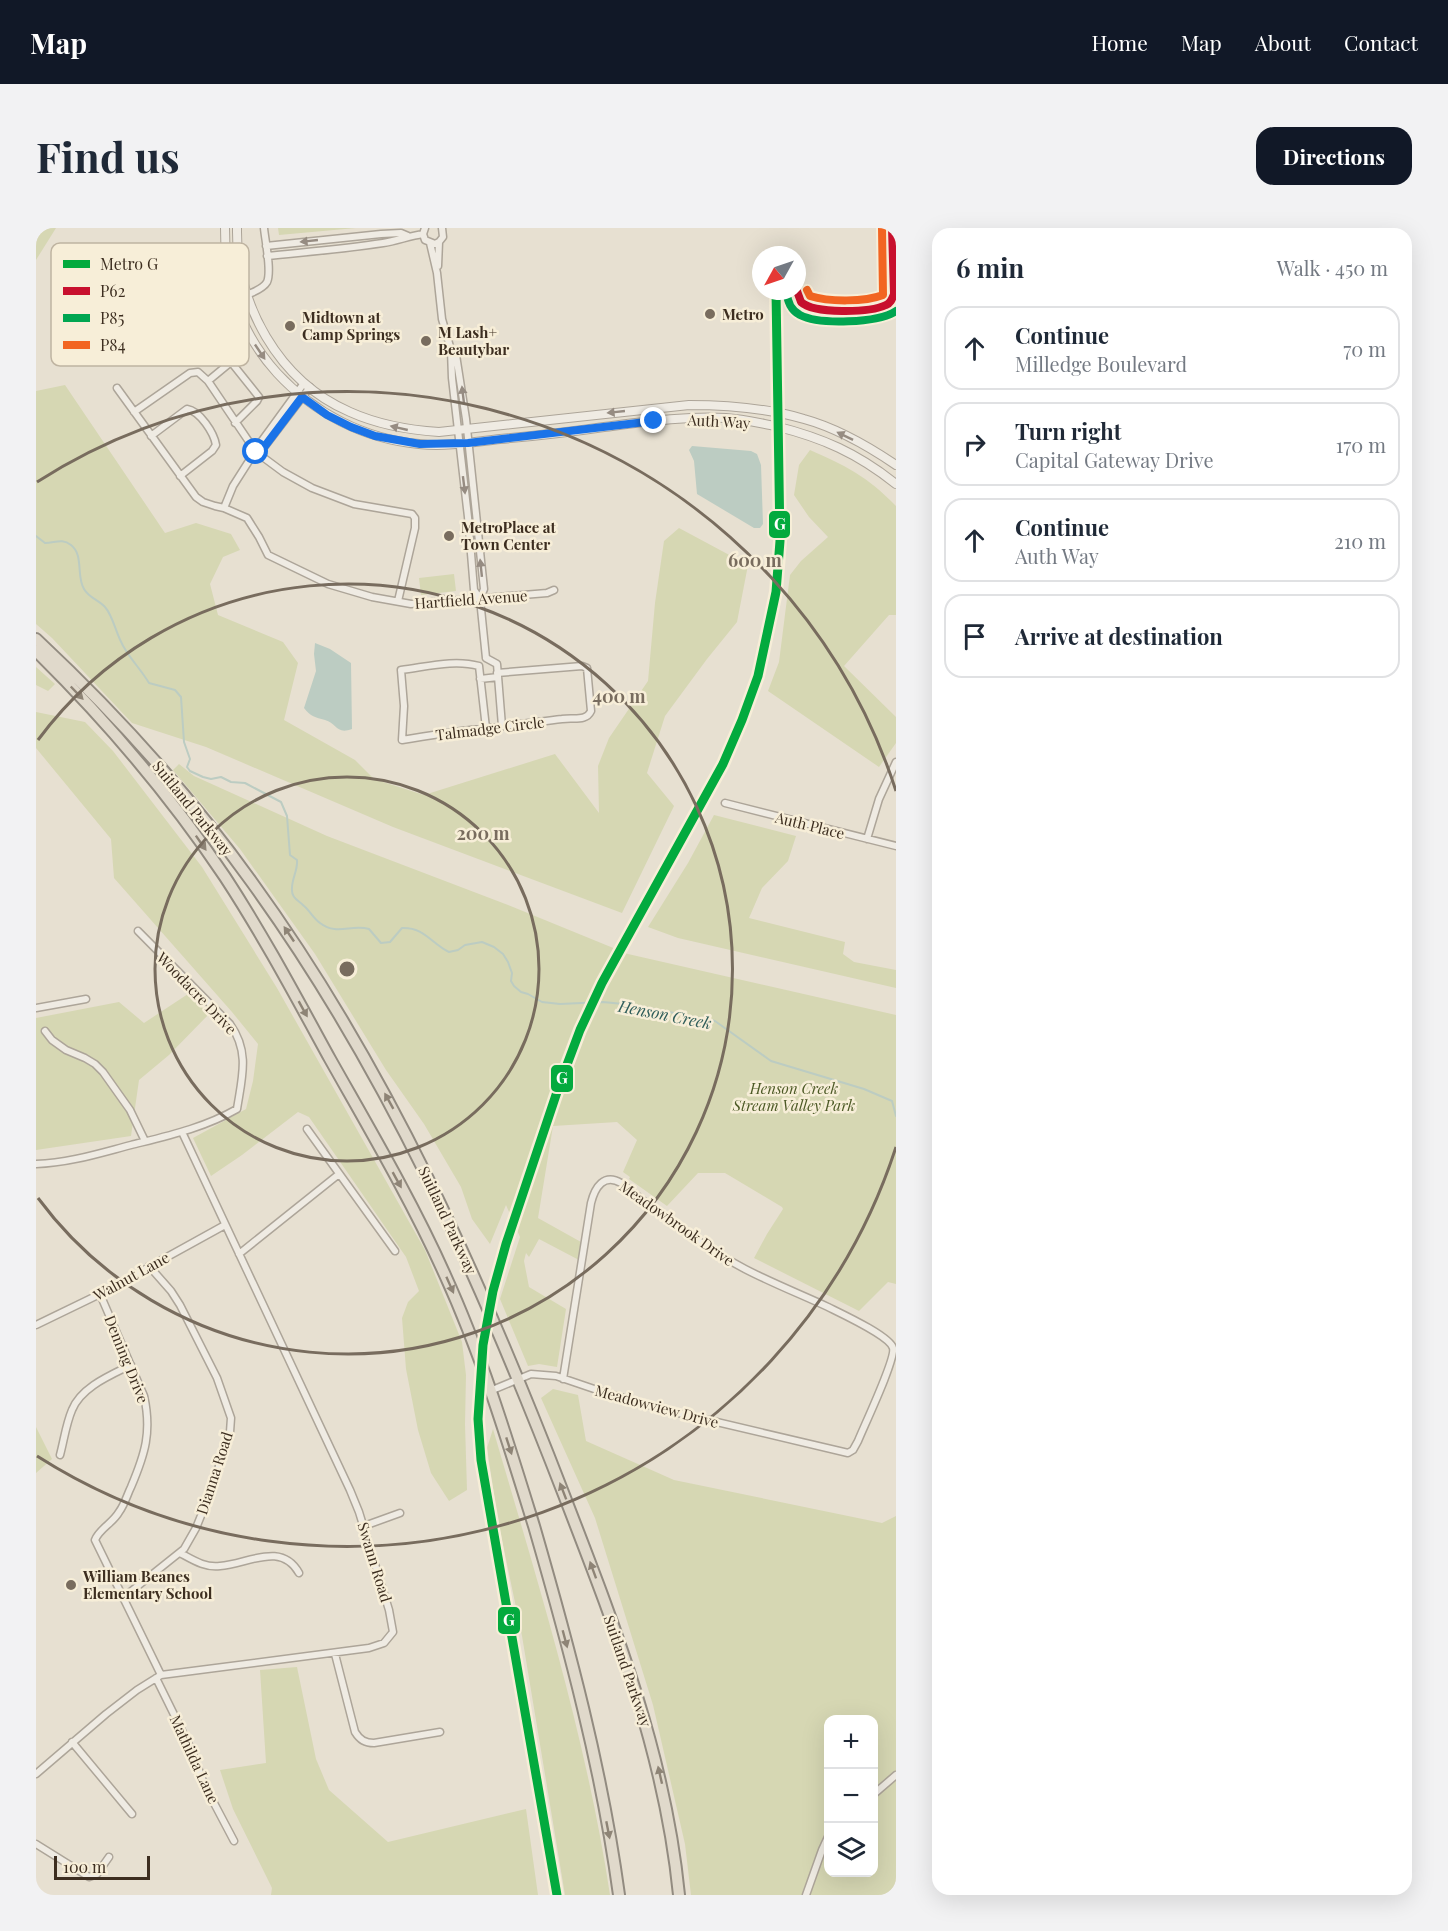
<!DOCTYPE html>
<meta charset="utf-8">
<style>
body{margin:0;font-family:"Playfair Display",serif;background:#f2f2f3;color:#1f2937}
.controls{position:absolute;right:18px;bottom:18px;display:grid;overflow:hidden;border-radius:12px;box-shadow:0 6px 24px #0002}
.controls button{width:54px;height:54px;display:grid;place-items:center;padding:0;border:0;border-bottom:2px solid #e0e1e3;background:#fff;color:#1f2937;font:30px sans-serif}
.compass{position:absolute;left:716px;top:18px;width:54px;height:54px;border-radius:50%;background:#fff;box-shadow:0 6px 24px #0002;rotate:230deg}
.scale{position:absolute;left:18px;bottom:15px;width:96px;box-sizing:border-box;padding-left:6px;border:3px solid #3d2e20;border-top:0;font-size:16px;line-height:21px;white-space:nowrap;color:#3d2e20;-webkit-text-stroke:4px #f7eed8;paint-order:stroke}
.stop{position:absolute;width:18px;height:18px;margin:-14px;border:4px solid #1a73e8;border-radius:50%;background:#fff}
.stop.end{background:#1a73e8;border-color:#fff;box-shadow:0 2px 6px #0008}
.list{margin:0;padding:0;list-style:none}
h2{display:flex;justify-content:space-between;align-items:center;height:78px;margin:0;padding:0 24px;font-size:26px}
h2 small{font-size:20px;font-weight:400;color:#747a83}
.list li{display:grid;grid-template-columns:39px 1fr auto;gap:18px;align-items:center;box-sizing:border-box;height:84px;margin:0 12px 12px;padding:0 12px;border:2px solid #e0e1e3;border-radius:18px}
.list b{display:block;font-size:22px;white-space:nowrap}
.list p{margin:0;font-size:20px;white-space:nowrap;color:#747a83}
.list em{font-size:20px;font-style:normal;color:#747a83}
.icon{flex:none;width:33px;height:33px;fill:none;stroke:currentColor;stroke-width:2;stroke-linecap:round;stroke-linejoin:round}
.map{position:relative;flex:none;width:860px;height:1667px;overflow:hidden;border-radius:18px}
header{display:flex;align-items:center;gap:36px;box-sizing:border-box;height:84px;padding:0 30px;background:#111827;color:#fff}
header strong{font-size:28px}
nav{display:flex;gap:33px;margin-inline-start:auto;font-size:21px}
.intro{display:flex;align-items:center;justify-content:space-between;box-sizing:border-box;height:144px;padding:0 36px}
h1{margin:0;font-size:42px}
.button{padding:15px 27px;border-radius:18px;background:#111827;color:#fff;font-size:21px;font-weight:700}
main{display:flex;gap:36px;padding:0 36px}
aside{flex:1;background:#fff;border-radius:18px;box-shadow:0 6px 24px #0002}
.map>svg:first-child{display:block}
.green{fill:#d6d7b3;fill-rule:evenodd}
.water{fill:#bcccc2}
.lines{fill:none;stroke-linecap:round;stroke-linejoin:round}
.stream{stroke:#bcccc2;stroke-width:2}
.minor-casing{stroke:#ada599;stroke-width:9}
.tertiary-casing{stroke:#ada599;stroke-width:10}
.trunk-casing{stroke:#928b80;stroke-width:14}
.minor{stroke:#efebe3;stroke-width:6}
.tertiary{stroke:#efebe3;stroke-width:8}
.trunk{stroke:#e0d9cb;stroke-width:10}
.bus-1-casing{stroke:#f7eed8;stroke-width:12}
.bus-2-casing{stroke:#f7eed8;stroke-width:12}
.bus-3-casing{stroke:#f7eed8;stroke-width:12}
.bus-1{stroke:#c8102e;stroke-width:8}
.bus-2{stroke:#00a651;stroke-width:8}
.bus-3{stroke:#f26522;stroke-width:8}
.metro-1-casing{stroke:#f7eed8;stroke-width:14}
.metro-1{stroke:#03aa3e;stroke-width:9}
.oneway{fill:#968c82}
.oneway2{fill:#8e8476}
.route{stroke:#1a73e8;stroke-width:8}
.ring{fill:none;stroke:#786c5e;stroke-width:3}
.poi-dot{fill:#786c5e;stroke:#f7eed8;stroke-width:2}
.labels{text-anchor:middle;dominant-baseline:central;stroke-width:5;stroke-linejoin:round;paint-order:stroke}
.poi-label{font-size:15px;font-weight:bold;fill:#3d2e20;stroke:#f7eed8;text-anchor:start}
.street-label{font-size:15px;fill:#3d2e20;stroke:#f7eed8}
.park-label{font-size:15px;font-style:italic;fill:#4d5a26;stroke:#f7eed8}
.water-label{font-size:16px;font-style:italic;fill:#2f5d5a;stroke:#f7eed8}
.key{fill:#f7eed8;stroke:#bfb4a1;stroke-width:1.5}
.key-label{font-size:16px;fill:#3d2e20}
.centre{fill:#786c5e;stroke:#f7eed8;stroke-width:3}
.ring-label{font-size:18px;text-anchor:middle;font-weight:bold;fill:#786c5e;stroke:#f7eed8;stroke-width:5;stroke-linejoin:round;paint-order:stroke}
.line-badge{stroke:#f7eed8;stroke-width:2}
.badge-label{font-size:16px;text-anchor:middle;font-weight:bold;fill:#fff}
</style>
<header>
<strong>Map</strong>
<nav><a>Home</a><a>Map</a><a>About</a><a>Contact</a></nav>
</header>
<div class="intro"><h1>Find us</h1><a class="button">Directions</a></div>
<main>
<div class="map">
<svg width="860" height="1667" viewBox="0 0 860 1667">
<rect width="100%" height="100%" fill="#e7e0d1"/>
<path class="green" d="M0,0H20L0,32Z
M242,0H320L243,7Z
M29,157L129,305L160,295L195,306L204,322L187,329L174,356L182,387L247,414L262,435L248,492L319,532L338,551L388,567L519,526L563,585L562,538L573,510L612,453L619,375L628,313L643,300L712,337L701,394L671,431L629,488L611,545L638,578L586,685L357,599L170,519L96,495L16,410L0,396V163Z
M774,222C810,238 831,248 860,278V387H853L808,438L860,489V515L843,539L732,463L743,434L754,347L765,333L792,309L773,289L758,267L763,237Z
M418,346L420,363L385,367L383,350Z
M0,439L19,456L12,463L0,457Z
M0,484L49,494L77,523L166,639L241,760L389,1022L426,1114L430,1147L429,1196L431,1262L413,1273L395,1245L382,1202L370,1141L366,1090L372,1074L383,1063L370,1029L273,889L262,884L206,927L175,948L157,910L210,881L217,853L222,816L196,784L78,650L75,611L0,520Z
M143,536L158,548L291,608L477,679L592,726L860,787V1056L852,1054L823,1083L718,1030L731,1006L747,981L746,979L689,945H662L631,978L593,951L594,949L587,944L601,912L581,894L517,898L502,990L545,1014L543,1032L503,1011L493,1029L490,1025L488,1033L493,1059L530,1081L521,1139L503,1136L492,1138L464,1071L484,1009L470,977L454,1016L436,991L425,959L388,896L350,842L279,726L204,621L137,542Z
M678,587L760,608L752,633L726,660L713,690L809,714L807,726L818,734L860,742V760L642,710L612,699L652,635Z
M152,766L173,786L133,827L103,852L95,908L0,922V790L83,774L108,795Z
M517,1161L542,1167L550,1213L638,1252L846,1295L860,1288V1667H655L649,1616L617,1477L559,1290L505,1170ZM792,1492H838V1644H792Z
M0,1199L16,1231L0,1245Z
M457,1201C502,1355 550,1508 574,1667H529L486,1408L462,1293L451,1220Z
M261,1439L280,1531L293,1562L352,1614L490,1581L502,1667H235L236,1660L197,1581L184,1542L230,1535L224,1442Z"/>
<path class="water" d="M656,218L715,223L721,226L725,237L727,296L724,300H718L661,266L658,233L653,222Z
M279,415L294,421L315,435L316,501C300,507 301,495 289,492C279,489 275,489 268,480L280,443L278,426Z"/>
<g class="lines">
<path class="stream" d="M0,308L9,315C19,315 26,310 35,317C48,327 40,348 48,361C53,370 63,372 69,379C78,389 80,408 89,421C96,433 106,443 113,455L139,462L145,469L148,514L154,531L151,539L154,543L167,549L175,551L185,549L195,554L209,555L245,574L251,588L254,627L261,632C262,642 256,650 256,660C255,670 262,672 268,678C274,683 277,690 284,695C301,708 315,696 333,701L345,715L354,714L366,700C388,699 395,715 413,724L422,722L429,717L446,714L458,719L467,726L472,734L476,745L475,753L478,758L485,764L492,766L506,774L524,776L567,774L597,777L679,793L735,833L828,861L856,873L860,888"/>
<g class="minor-casing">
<path id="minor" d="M389,0L387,6L389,12L399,16L403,14L407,9L406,0
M394,15L401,45L406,91L415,122L416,150L432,289L438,362L444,371
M230,18L345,6L365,5L372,8
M231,28C269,24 308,21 347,15C361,13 373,8 387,6
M402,38L403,14
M211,67C217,64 227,61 231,54C236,43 229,12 228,0
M179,103L195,134L223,169L221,173L199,195
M415,122L420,127L430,191L448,361L444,371L450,430
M172,153L195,134
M81,160L160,269L167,274L179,278L188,280L211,290L223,309L232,327L292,356L336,369L375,376L511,365L518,362
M98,184L154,145L162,144L172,153L220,224L247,244L276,260L318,276L376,286L379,290V300L362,373
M115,208L151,181C164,183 178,205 180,217L176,223L144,248
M223,222L229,218L274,159
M188,280L197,258L225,214L268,155
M450,430L461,436L466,498
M443,438C418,431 390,439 365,442L368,478L366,512C419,502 473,498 526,491C537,489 550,494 555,483L551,440L546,438L461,445
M443,438L450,500
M444,451L462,449
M689,575L860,618
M831,611L843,571L860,534
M0,780L50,771
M9,803L16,812L30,822L49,830L59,836L67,844L94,882L109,913
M271,901L359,1023
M0,936C33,935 64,925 95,917C131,908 168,900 201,881C206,849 214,824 194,796L102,703
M203,1026L303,946
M64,1066L108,1168C116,1204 109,1226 95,1259C91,1267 89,1276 83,1284C77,1295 63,1301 59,1312L125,1447
M0,1097L64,1066L189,997
M454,1163L495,1146L520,1148L567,1164L634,1183L812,1225L817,1222L822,1213C828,1198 860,1131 857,1120C854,1108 804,1085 792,1079C764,1066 736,1055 709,1041C665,1018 624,986 585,955C568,945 559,959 555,975L527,1151
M24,1227C28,1212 30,1196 36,1182C45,1159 75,1147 95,1137
M328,1298L364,1285
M144,1325C157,1332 169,1340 184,1338C212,1336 245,1313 263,1345
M88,1369L148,1321L160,1300L175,1263L194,1204L195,1190L181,1150L144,1077L135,1063L113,1038
M299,1426L319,1504C324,1512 329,1515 338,1515L404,1504
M120,1450L155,1521L169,1558L198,1613
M36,1514L96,1586
M0,1546L70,1486L101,1462L125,1447L333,1420L348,1415L357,1404L353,1382L323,1284L314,1262L146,904
M838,1566L860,1547
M0,1616L53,1649L61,1646L73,1629
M770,1667L786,1622L792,1609"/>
</g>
<g class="tertiary-casing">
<path id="tertiary" d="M189,0C189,56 203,103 241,145C278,185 328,211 383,216C410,219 438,214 464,211C499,208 534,204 568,199C608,194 649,188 690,190C706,191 723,195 739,198C787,210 821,225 860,256
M201,0C200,76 242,153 314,184C343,197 372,202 403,204L653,177C692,177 731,180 768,191C801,200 832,218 860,237"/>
</g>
<g class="trunk-casing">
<path id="trunk" d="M0,411C79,485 152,565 215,653C351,840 445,1052 528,1267C579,1399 629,1525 643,1667
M0,423C70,492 134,567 189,649C227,707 260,769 294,831C334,902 376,973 409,1047C446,1128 472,1214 498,1298C533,1419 566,1542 583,1667"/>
</g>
<use href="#minor" class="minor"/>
<use href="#tertiary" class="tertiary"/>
<use href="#trunk" class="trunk"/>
<g class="bus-1-casing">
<path id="bus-1" d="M761,63L765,74C778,86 833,85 850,77C855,75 856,71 858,66L856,0"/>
</g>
<g class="bus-2-casing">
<path id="bus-2" d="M751,64C751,73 755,82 764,87C783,97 842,95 860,83"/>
</g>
<g class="bus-3-casing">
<path id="bus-3" d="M771,62L774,68C793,74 829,74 847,67L846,0"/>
</g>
<use href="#bus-1" class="bus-1"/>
<use href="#bus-2" class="bus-2"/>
<use href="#bus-3" class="bus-3"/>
<g class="metro-1-casing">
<path id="metro-1" d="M521,1667L445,1232L442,1191L447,1117L457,1063L470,1016L523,858L544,802L566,755L687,536L706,492L722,448L740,364L744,313L740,63"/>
</g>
<use href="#metro-1" class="metro-1"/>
</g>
<defs><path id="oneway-solid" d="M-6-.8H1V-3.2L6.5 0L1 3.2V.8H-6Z" transform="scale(1.5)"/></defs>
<g class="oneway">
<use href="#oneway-solid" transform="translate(273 13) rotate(174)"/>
<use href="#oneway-solid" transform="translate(224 124) rotate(56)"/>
<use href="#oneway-solid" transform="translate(427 167) rotate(-97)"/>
<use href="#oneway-solid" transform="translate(580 184) rotate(174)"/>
<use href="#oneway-solid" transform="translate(363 200) rotate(-167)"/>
<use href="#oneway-solid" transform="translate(809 208) rotate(-154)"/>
<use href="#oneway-solid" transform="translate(428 257) rotate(83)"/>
<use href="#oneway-solid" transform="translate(445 340) rotate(-96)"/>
</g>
<g class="oneway2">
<use href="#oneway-solid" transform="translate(41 465) rotate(46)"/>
<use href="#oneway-solid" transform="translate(165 615) rotate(55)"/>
<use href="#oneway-solid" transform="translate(253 706) rotate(-124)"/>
<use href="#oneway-solid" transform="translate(267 781) rotate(61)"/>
<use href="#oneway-solid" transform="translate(353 873) rotate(-119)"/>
<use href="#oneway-solid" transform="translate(361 952) rotate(61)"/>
<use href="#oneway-solid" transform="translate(414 1057) rotate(66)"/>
<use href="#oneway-solid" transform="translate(473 1218) rotate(72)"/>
<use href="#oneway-solid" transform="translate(527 1263) rotate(-111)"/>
<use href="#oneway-solid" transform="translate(557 1342) rotate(-110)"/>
<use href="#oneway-solid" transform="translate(529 1411) rotate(75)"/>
<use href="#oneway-solid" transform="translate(624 1547) rotate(-103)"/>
<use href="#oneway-solid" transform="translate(572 1602) rotate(79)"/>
</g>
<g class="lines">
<path class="route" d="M220,224L229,218L266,169L291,187L315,199L339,208L384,216L432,215L618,193"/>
</g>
<g class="ring">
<circle cx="311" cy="741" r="192"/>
<path d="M2 512A385 385 0 1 1 2 970"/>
<path d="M860 919A577 577 0 0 1 1 1228M1 254A577 577 0 0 1 860 563"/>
</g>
<g class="poi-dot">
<circle cx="674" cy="86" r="6"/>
<circle cx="254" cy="98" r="6"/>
<circle cx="390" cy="113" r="6"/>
<circle cx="413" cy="308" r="6"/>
<circle cx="35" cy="1357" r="6"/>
</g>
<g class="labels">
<g class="poi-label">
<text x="686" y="86">Metro</text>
<text x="266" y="89">Midtown at<tspan x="266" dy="17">Camp Springs</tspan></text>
<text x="402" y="104">M Lash+<tspan x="402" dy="17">Beautybar</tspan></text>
<text x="425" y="299">MetroPlace at<tspan x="425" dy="17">Town Center</tspan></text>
<text x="47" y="1348">William Beanes<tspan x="47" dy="17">Elementary School</tspan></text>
</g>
<g class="street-label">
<text transform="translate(683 193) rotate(3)">Auth Way</text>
<text transform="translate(435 371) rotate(-4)">Hartfield Avenue</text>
<text transform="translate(454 500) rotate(-7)">Talmadge Circle</text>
<text transform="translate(157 580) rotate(51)">Suitland Parkway</text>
<text transform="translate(774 597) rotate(14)">Auth Place</text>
<text transform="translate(161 765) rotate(46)">Woodacre Drive</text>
<text transform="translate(412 992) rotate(65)">Suitland Parkway</text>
<text transform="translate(641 995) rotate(35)">Meadowbrook Drive</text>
<text transform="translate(95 1048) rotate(-29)">Walnut Lane</text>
<text transform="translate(91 1131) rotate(68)">Deming Drive</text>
<text transform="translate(621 1178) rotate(15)">Meadowview Drive</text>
<text transform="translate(178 1245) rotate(-72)">Dianna Road</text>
<text transform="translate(339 1334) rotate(73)">Swann Road</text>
<text transform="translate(592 1443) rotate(71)">Suitland Parkway</text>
<text transform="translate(159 1531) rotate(65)">Mathilda Lane</text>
</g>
<g class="park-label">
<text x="758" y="860">Henson Creek<tspan x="758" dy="17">Stream Valley Park</tspan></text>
</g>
<g class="water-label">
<text transform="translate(629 786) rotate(11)">Henson Creek</text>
</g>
</g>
<rect x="15" y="15" width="198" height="123" rx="9" class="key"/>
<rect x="27" y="32" width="27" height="8" fill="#03aa3e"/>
<rect x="27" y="59" width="27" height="8" fill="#c8102e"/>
<rect x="27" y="86" width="27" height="8" fill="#00a651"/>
<rect x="27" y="113" width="27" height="8" fill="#f26522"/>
<g class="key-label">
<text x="64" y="42">Metro G</text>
<text x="64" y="69">P62</text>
<text x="64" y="96">P85</text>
<text x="64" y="123">P84</text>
</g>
<circle cx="311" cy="741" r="9" class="centre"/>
<g class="ring-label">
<text x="719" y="339">600 m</text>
<text x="583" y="475">400 m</text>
<text x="447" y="612">200 m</text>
</g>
<g class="line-badge">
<rect x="732" y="282" width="23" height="29" rx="6" fill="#03aa3e"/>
<rect x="514" y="836" width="24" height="29" rx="6" fill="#03aa3e"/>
<rect x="461" y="1378" width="24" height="29" rx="6" fill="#03aa3e"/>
</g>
<g class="badge-label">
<text x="744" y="302">G</text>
<text x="526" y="856">G</text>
<text x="473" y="1398">G</text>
</g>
</svg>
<div class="controls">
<button>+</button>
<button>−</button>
<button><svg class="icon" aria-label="layers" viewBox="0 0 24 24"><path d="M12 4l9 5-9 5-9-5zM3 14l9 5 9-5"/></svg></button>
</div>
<svg class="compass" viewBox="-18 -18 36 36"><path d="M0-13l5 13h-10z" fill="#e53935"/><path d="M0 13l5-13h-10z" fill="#747a83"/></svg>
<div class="scale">100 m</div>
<div class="stop" style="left:220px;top:224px"></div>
<div class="stop end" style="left:618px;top:193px"></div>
</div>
<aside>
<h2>6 min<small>Walk · 450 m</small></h2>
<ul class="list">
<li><svg class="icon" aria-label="ahead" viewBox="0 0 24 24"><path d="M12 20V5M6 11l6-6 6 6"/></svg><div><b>Continue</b><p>Milledge Boulevard</p></div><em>70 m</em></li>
<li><svg class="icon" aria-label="right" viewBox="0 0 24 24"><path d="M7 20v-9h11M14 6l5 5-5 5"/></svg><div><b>Turn right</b><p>Capital Gateway Drive</p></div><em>170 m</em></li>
<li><svg class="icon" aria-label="ahead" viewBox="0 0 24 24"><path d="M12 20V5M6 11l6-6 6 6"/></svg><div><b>Continue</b><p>Auth Way</p></div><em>210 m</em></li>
<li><svg class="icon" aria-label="arrive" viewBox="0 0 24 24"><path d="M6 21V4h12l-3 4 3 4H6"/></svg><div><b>Arrive at destination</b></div></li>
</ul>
</aside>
</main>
